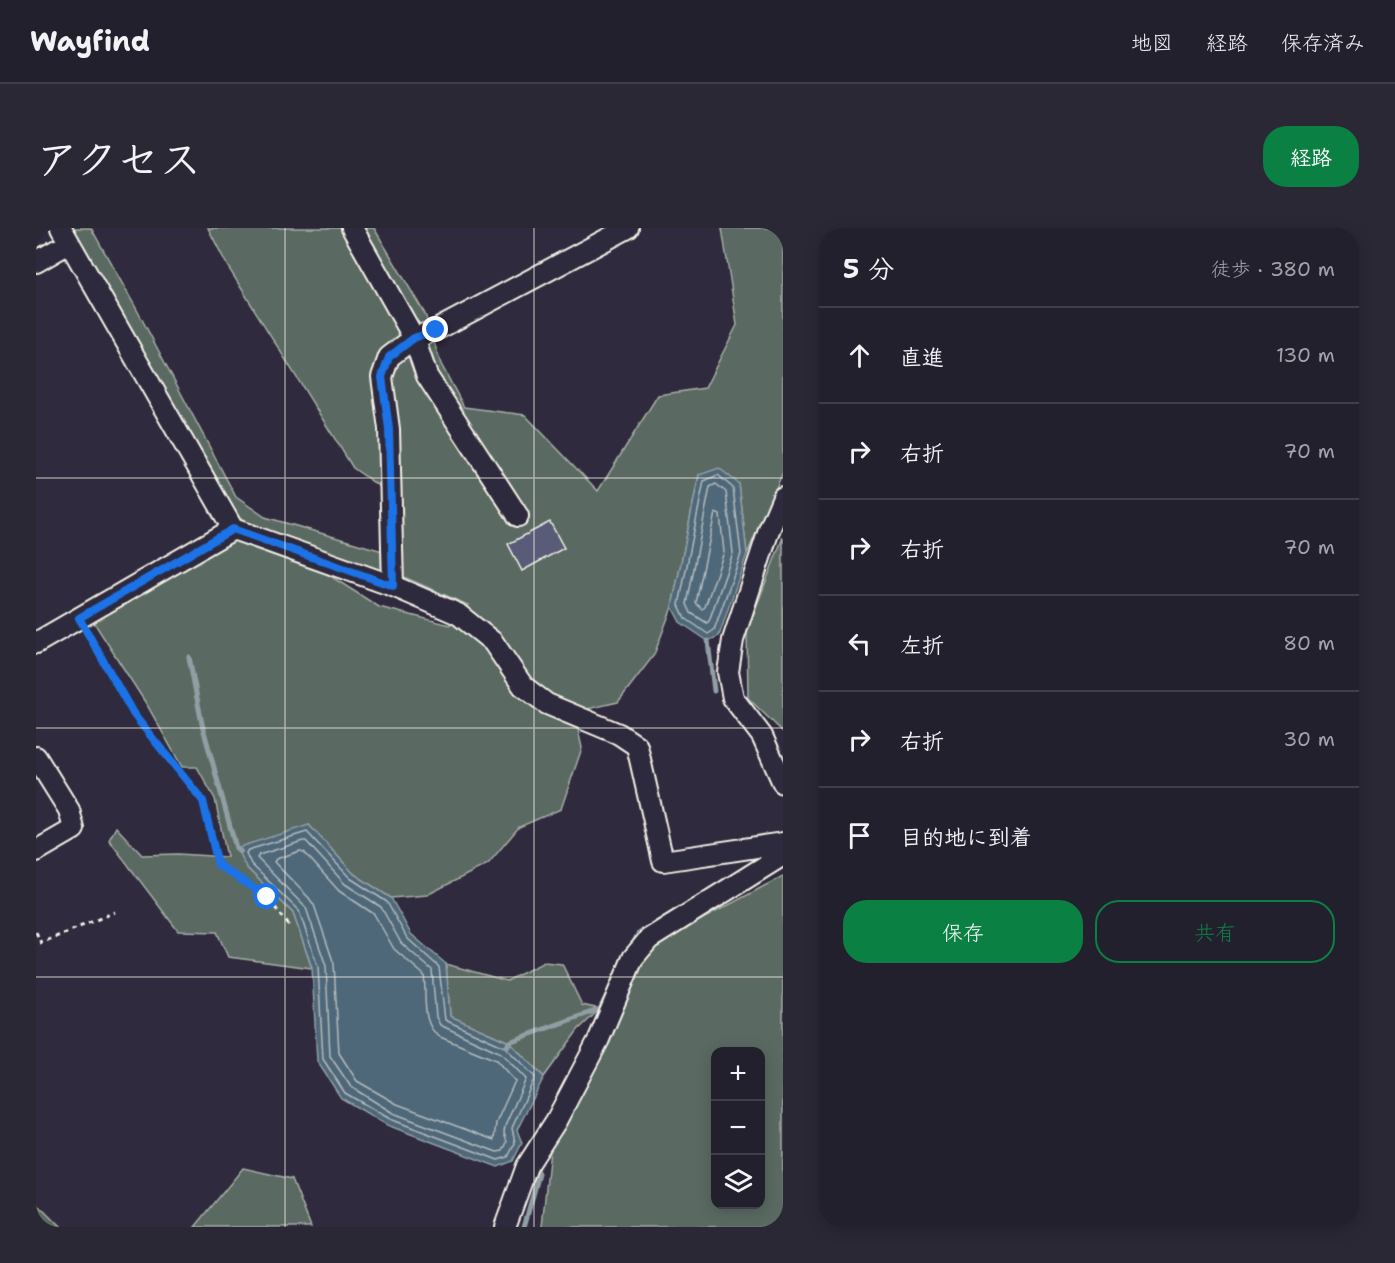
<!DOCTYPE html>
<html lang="ja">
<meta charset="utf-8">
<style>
body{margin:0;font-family:"Shantell Sans","Klee One",sans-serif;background:#2b2836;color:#f1f3f6}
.controls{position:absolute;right:18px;bottom:18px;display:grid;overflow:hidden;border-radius:12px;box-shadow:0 3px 15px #0003}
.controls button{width:54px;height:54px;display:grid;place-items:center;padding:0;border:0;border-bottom:2px solid #403e4a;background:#23202e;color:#f1f3f6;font:30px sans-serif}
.stop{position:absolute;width:18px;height:18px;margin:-14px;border:4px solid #1a73e8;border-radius:50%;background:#fff}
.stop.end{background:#1a73e8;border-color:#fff;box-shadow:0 2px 6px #0008}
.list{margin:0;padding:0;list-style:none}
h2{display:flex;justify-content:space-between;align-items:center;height:78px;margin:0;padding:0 24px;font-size:26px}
h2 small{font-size:20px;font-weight:400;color:#a3a3aa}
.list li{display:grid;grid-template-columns:39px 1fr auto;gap:18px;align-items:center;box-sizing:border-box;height:96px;padding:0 24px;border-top:2px solid #403e4a}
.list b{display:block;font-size:22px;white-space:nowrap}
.list em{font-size:20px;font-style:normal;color:#a3a3aa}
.actions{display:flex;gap:12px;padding:18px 24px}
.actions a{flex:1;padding:14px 0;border:2px solid #0b8043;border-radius:24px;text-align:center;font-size:21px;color:#0b8043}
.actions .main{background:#0b8043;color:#fff}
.icon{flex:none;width:33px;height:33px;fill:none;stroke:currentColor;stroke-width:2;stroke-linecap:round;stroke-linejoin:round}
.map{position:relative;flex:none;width:747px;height:999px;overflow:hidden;border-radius:24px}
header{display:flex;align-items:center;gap:36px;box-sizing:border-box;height:84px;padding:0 30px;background:#23202e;border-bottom:2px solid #403e4a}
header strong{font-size:28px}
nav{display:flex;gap:33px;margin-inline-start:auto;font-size:21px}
.intro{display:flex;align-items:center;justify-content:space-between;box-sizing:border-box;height:144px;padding:0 36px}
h1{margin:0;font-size:42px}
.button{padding:15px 27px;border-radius:24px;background:#0b8043;color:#fff;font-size:21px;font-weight:700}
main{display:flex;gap:36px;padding:0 36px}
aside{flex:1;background:#23202e;border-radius:24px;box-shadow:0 3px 15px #0003}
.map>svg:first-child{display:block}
.green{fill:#5a6b62;stroke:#a7aea5;stroke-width:1.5;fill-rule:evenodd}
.water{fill:#4f6879;stroke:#919fa5;stroke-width:1.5}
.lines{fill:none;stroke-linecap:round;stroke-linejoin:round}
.shore{stroke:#b2babc;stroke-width:1.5}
.stream{stroke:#919fa5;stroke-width:5}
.building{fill:#585b78;stroke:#f4f1e8;stroke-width:1.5}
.minor-casing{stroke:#f4f1e8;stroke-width:24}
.path{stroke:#f4f1e8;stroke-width:3;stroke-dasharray:4.5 4.5;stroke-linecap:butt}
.minor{stroke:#2f2a3d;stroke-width:20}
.route{stroke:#1a73e8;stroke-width:8}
.grid{fill:none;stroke:#f4f1e8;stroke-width:1.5;stroke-opacity:0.55}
</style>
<header>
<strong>Wayfind</strong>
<nav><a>地図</a><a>経路</a><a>保存済み</a></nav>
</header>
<div class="intro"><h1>アクセス</h1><a class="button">経路</a></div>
<main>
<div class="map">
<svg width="747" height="999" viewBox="0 0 747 999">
<rect width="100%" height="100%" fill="#2f2a3d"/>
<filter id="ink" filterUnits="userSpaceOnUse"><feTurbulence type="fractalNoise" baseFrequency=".0167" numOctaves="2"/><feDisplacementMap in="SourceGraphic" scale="12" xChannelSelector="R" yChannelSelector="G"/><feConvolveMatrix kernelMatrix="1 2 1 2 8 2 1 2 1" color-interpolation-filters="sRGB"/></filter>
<g filter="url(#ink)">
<path class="green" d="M35,0H55L100,80L200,269L229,289L350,324L348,262L317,240L192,39L172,0H338L389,86L405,136L428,179L489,187L562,263L622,167L669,160L701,97L686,0H747V244L711,326L703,256L663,247L636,379L618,427L582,474L538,484L546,520L525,581L483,599L452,636L391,667L355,670L318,646L273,597L210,639L257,685L276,740L192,729L181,704L142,703L73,612L80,599L106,627L142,626L191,629L179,571L161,539H146L111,477L57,393L197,310L288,344L343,379L414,397L432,377L370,350L232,309L197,286Z
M747,309V504L712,470L711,403Z
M747,648V999H506L514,922L616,718ZM680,824H724V976H680Z
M508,734L526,736L546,777L564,781L542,802L508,849L473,814L414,788L410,736L471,753Z
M207,940L256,951L275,999H159Z
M0,975L24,999H0Z"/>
<path class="water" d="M683,240L703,256L711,326L683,408L672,413L644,394L636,379L663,247Z
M273,597L318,646L355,670L375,706L410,736L414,788L473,814L508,849L481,902L486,915L477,933L462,939L351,897L305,870L281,833L276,740L257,685L210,639L200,620Z"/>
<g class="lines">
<path class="shore" d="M682,247L697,260L705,326L678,402L672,406L649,390L643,377L668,253Z
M680,256L690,264L697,325L673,393L671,395L655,385L651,376L674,259Z
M679,285L684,287L688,324L669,379L666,381L660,375Z
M271,604L314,650L351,674L371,710L403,739L409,792L469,819L499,849L476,900L479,915L472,929L462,932L354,891L309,865L287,831L282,739L263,683L215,636L210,625L212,622Z
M267,613H270L309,656L345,679L365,715L396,742L400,789L404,797L465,825L490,851L469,898L468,905L471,914L467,923L461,924L357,885L315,859L294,828L290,738L270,680L221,630L223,627Z
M264,623L268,624L303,663L338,686L358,721L388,747C391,767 384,796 404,809L460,832L479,853L460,895L458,912L361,876L321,853L303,825L298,736L278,677L273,670L238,634L240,631Z"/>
<path class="stream" d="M672,413L678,463
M153,429L166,496L200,620L204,623
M595,720L602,706L650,677
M471,819L473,814L564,781L573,763
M488,999L503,946L499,936"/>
</g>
<path class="building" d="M514,294L528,320L486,343L472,316Z"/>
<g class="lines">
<g class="minor-casing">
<path id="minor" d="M25,0L197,301L357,358L422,386L457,414L487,458L511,476L583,506L601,518L627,633L747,615
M316,0L378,110L391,148L482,288
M0,34L33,15
M747,269L733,302L697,412L692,444L697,470L726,508L747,555
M357,358L353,201L346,149L353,129L378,110L400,102L592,0
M0,415L197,301
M0,529L33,582L38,601L0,623
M469,999L491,938L520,893L563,811L597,730L613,711L747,627"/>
</g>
<path class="path" d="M51,405L98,487L167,573L182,637L231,669L255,700
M0,704L5,715L79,684"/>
<use href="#minor" class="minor"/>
</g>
</g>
<g class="lines" filter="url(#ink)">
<path class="route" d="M231,669L182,637L167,573L98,487L43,390L197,301L357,358L353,201L346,149L353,129L378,110L400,102"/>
</g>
<path class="grid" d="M249,0V999M498,0V999M0,250H747M0,500H747M0,749H747"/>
</svg>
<div class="controls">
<button>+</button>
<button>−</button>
<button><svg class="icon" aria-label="layers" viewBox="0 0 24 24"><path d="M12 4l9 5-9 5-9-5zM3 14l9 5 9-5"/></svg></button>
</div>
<div class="stop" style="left:231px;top:669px"></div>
<div class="stop end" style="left:400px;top:102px"></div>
</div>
<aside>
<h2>5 分<small>徒歩 · 380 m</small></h2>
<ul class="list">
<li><svg class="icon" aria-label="ahead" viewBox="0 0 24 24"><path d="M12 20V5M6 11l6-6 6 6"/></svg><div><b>直進</b></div><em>130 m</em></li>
<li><svg class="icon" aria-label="right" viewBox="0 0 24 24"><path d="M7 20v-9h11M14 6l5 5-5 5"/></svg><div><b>右折</b></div><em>70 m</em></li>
<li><svg class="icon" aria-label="right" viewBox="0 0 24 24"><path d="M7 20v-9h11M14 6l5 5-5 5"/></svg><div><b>右折</b></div><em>70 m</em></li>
<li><svg class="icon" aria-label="left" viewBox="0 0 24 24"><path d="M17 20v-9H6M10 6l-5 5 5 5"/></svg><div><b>左折</b></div><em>80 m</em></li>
<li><svg class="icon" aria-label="right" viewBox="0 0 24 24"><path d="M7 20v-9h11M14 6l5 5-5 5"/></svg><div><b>右折</b></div><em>30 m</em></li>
<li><svg class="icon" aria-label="arrive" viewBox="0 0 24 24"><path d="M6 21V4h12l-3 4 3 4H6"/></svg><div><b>目的地に到着</b></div></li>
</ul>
<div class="actions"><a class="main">保存</a><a>共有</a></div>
</aside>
</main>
